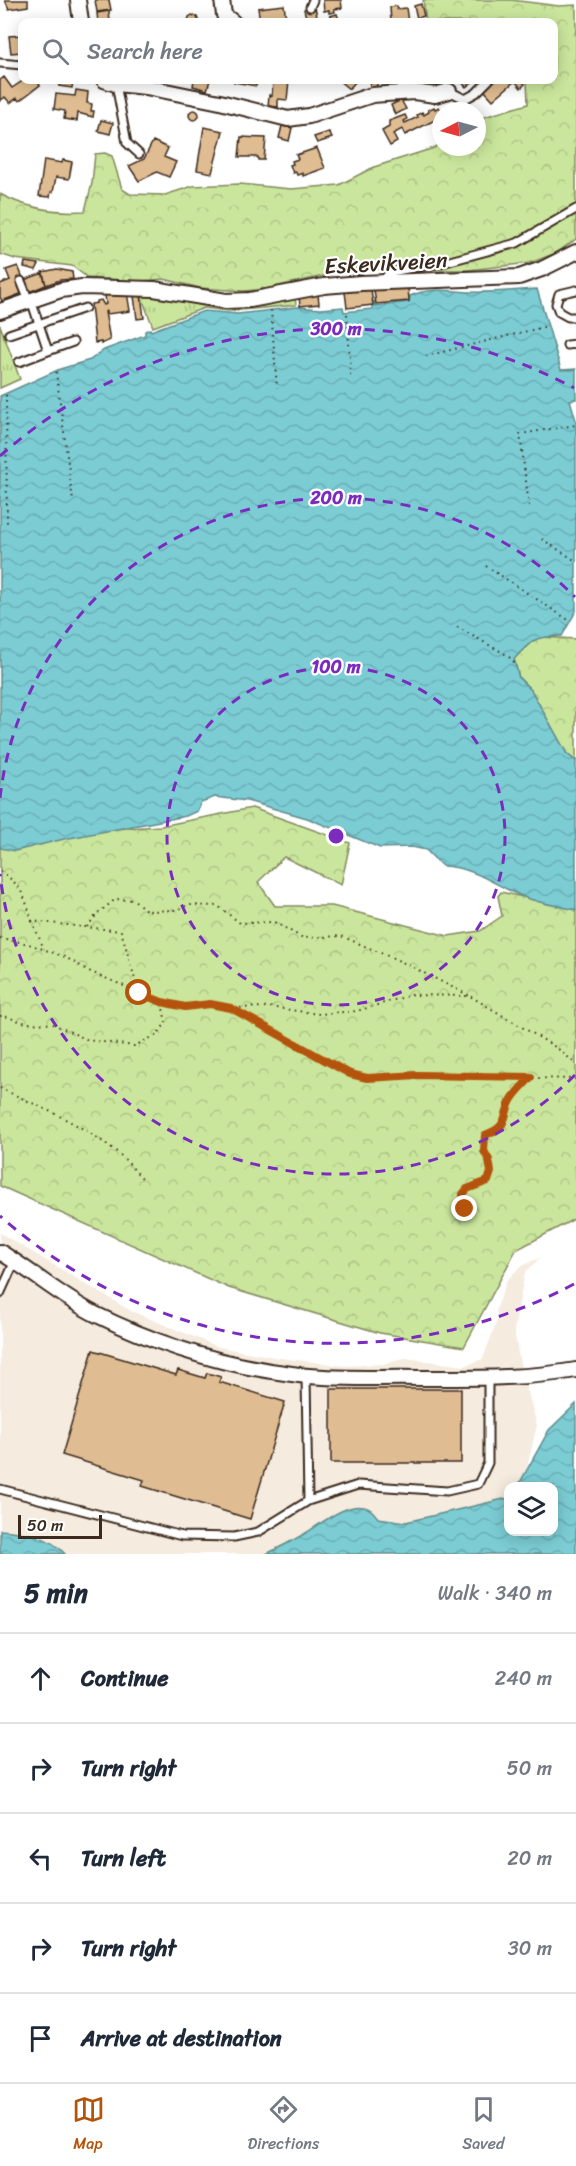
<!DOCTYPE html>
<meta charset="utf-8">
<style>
body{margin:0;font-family:Sriracha,sans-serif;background:#f2f2f3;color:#1f2937}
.controls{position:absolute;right:18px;bottom:18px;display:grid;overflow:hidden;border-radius:12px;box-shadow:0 3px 15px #0003}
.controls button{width:54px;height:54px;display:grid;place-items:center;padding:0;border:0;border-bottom:2px solid #e0e1e3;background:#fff;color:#1f2937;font:30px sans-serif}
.compass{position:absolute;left:432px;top:102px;width:54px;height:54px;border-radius:50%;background:#fff;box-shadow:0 3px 15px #0003;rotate:264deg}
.scale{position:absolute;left:18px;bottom:15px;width:84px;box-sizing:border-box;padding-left:6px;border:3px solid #3b2a1e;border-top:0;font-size:16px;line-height:21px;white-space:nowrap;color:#3b2a1e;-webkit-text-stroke:4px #fff;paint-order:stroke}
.stop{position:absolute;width:18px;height:18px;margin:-14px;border:4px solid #b45309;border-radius:50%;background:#fff}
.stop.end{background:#b45309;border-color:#fff;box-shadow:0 2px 6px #0008}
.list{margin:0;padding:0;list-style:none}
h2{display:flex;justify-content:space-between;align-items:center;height:78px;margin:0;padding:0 24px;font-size:26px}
h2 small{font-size:20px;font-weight:400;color:#747a83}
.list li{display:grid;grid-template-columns:39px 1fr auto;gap:18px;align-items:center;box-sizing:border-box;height:90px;padding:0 24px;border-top:2px solid #e0e1e3}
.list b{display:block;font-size:22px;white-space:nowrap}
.list em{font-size:20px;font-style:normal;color:#747a83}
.icon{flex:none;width:33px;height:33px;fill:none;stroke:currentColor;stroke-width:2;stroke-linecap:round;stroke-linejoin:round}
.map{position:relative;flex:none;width:576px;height:1554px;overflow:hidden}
.search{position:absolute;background:#fff;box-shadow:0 3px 15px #0003;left:18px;right:18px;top:18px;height:66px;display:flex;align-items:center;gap:15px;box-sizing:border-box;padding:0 21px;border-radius:12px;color:#747a83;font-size:22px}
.sheet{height:528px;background:#fff}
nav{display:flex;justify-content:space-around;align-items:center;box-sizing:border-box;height:84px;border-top:2px solid #e0e1e3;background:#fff;font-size:16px;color:#747a83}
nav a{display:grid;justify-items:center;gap:3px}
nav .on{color:#b45309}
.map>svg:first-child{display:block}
.built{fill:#f5ebde}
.forest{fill:url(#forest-crowns);stroke:#82885d;stroke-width:1.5}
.park{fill:url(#park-tufts);stroke:#82885d;stroke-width:1.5}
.water{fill:url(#water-waves);stroke:#618b8b;stroke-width:1.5}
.building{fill:#dfbc91;stroke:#3b2a1e;stroke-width:1.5}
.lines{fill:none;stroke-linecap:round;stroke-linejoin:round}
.service-casing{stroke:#3b2a1e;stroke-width:11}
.minor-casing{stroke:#3b2a1e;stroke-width:18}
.path{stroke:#3b2a1e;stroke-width:2;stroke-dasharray:1.5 4.5;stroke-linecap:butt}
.service{stroke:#fff;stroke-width:7}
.minor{stroke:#fff;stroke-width:14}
.route{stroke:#b45309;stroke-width:8}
.ring{fill:none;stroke:#7b2cbf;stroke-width:3;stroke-dasharray:10 8}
.labels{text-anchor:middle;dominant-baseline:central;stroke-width:4.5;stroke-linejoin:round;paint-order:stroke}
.street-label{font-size:22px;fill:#3b2a1e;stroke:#fff}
.centre{fill:#7b2cbf;stroke:#fff;stroke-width:3}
.ring-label{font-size:18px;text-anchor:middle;font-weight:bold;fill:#7b2cbf;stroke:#fff;stroke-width:4.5;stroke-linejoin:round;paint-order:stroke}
</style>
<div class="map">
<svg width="576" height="1554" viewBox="0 0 576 1554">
<defs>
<pattern id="forest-crowns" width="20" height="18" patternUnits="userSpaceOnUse" patternTransform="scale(1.5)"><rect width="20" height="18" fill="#cae69c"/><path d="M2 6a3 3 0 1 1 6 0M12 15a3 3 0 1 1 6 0" fill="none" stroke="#aec586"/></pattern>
<pattern id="park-tufts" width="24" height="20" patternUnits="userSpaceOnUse" patternTransform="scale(1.5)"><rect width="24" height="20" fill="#cae69c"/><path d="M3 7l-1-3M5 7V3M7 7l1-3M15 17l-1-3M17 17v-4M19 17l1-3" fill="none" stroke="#aec586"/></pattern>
<pattern id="water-waves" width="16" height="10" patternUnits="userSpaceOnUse" patternTransform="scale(1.5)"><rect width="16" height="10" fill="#7bccd4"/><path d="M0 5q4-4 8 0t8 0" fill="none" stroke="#6bafb6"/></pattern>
</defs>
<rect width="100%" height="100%" fill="#fff"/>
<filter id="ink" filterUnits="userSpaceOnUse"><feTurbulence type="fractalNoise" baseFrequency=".0167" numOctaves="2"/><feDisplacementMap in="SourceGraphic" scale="12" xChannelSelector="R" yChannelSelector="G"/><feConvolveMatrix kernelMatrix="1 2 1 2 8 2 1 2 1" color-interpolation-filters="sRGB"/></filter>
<g filter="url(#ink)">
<path class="built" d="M0,1233L131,1311L219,1347L280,1358L346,1366L386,1364L405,1358L464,1366L483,1359L498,1318L496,1310L507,1280L520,1267L541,1257L525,1272L514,1330L520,1364L537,1425L527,1467L518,1486H508V1498L406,1522L378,1518L372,1511L362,1506L332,1516L308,1532L266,1554H65L59,1547L31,1533L0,1530Z"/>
<path class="forest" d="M423,0H511L559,6L576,5V239L556,253L530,263L468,270H432L413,264L378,269L350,268L328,275L265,289L244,291L200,288L164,279L141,281L88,278L72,266L15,259L0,254V194C26,208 55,213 85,211L92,183L95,154L105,153L112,156L122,189L130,194L165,195L193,186L240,184L291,189L339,185L374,167L434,148L441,143V147H477V119L528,104L527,80H554V22H426Z
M397,80H442L430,89L403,88Z
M540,637L576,639V761L567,754L531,690L519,678L514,659L532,640Z
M252,808L350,843L341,885L284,857L258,882L275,906H332L448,936L480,931L502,916L498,896L501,892L576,909V1218L516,1250L464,1347L380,1333L229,1288L0,1186V845L113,829L161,826Z"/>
<path class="park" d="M140,293L176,297L214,306L232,307L295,297L296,305L229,311L204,308L153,327Z
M0,325L20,379L0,388Z"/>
<path class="water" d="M537,289L561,370L576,369V399L570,400L576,420V611L562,636C534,637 534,638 514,659L519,678L531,690L567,754L576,761V910C558,906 538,903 521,896C493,884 474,867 442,866L426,850L412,847L380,848L307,818L247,801L215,797L201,802L197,811L186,816L64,839L15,851L0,848V396L60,369L90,360L104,350L145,335V331L150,329L151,331L204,311L238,314L298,307L321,309L343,307L344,312L372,309V301H374L375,306L409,302L410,296C429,287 449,291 470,292C492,293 515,290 537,289Z
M576,1404V1554H266C279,1548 292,1541 304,1534C320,1525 344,1503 364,1507C371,1508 374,1513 378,1518L406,1522L508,1498V1532H554V1486H518L549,1430Z
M0,1530C24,1532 49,1535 65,1554H0Z"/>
<path class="building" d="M5,0H28V6L9,9Z
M95,0H109L111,10L97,12Z
M323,0H341L342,8L334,9L335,12L329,13V10L324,11Z
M421,4L424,16L417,18L414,6Z
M284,5L286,19L281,20V22H260L258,8Z
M397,6V9L406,8L408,22H391L390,7Z
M315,7L318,21L307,22L304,9Z
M109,11L110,22H98L97,13Z
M337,14L339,20L332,22L330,16Z
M192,15L197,17L199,22H179L188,21L189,17Z
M22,35V52L11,53L9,36Z
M4,77L12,88L24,80H36L40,85L19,101L17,98L10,103L5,97L0,101V80Z
M60,80H73L72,88L59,86Z
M194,80H210L207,90L193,86Z
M235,80H258L256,86L234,82Z
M273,80H289L287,100L278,99V107L268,106L269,95L272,96Z
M338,80H357L349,89Z
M371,80H378L376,89L370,88Z
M460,80H475L466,87Z
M496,80H521L525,84L521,88L515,81L493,100L484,90Z
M76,90L88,92L87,103L92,104L91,111H94L93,117L78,113L77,121L64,119L65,111L54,109L56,94L75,96Z
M401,100L406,109L395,115L391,105Z
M434,107L435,109L439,107L441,110V117L405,135L402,129L393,134L397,142L390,146L382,131L389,127V121L405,115L407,119L404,121L405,123L418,117L417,115L422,112L424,115L429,112L428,110Z
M189 115a5 5 0 1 1 10 0a5 5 0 1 1-10 0Z
M101,120L113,123L110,134L98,131Z
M282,126L292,128L289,141L279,138Z
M204,127L223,131L212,173L197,170Z
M329,132L332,138L317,143L314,137Z
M241,137L266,138L264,160H258V157H239Z
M153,141L168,148L164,157L176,162L169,177L157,172L139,181L129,166L144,159Z
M317,148L325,168L303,176V173L297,175L296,172L293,173L290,165L293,164L292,161L298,159L296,155Z
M44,160L62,163L63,160L72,162L69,179L56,177L53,192H51L50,197L39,196Z
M25,262L39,264L36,270L24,267Z
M18,266L23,278V293L2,301L0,297V284L10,280L6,270Z
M57,269L72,272L73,279L60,280L46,285L42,272Z
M43,273L46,285L29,292L24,280Z
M408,286L409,301L376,304L374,290Z
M371,289L373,305L347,308L345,292Z
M127,292L130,311L107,314V311L105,312L110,340L101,344V342L95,343L91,304L97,303V301L101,300L104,305L106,304L105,295Z
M318,294L319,304L300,306L299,296Z
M141,295L144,318L137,319L134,296Z
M93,1350L176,1375L178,1370L205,1378L207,1373L221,1377L219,1382L285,1402L250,1519L142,1486L144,1480L62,1455Z
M331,1389H461V1463H331Z"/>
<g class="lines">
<g class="service-casing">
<path id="service" d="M310,7L313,0
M0,63L22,65
M116,84L127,143L139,154
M449,91L465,99L476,93L489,80
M383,280L390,272L446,262L517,243L576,209
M21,281L29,301
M576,290L559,294L556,304L559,312L568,317H576
M9,334L85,308
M567,345L576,344
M48,351L73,342
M19,362L48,351L31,300
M0,1294L15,1261
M306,1376L308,1501
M0,1489L182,1536L234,1537L258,1532L308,1501L358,1485L447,1491L478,1484L488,1463V1378"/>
</g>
<g class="minor-casing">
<path id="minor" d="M78,0L81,22
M222,0L224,15L233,22
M104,80L116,84L146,87L220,102L288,119L309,116L372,95L414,92L435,95L449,91
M0,311L61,290L82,287L154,289L226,301L250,300L324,286L361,283L519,277L542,269L576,252
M0,1252C32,1271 61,1297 95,1314C158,1345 229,1367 299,1375C339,1380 381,1377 422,1378C475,1378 524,1379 576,1370"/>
</g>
<path class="path" d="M271,310L277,388
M347,314L351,375
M426,356L548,326
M56,372L73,501
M6,395L7,523
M529,506L520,434L576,425
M542,539L576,561
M486,566L570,621
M457,627L507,655L515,663
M0,871C22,885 25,898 32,921L121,931L139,993
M32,921L44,949
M87,927L98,913L116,899L134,900L147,911L177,910L188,905L218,906L240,923L274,922L303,938L341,936L402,962L470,996
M0,938L29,944L65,957L91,972L162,1002L185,1007L210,1004L231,1008L350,1074L367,1078L418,1075L576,1079
M234,1008L269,1007L319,1014L357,1011L411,995L470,996L557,1048L576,1064
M0,1016H4L26,1023L53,1024L88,1040L134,1046L157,1035L166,1023L162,1003
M0,1088C40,1107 85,1125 119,1154C127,1161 134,1170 142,1178
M460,1214L465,1209L463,1194L467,1189L488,1181L491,1172L489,1160L484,1151L485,1135C510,1128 502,1115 512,1099C517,1091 525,1084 531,1077"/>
<use href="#service" class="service"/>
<use href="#minor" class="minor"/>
</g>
</g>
<g class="lines" filter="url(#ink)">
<path class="route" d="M139,993L162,1002L185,1007L210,1004L231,1008L350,1074L367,1078L418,1075L531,1077C525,1084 517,1091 512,1099C502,1115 510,1127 485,1135L484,1151L489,1160L491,1172L488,1181L467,1189L463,1194L465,1209"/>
</g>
<g class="ring">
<circle cx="336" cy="836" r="169"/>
<path d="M575 1075A338 338 0 0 1 0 874M0 798A338 338 0 0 1 575 597"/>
<path d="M574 1284A507 507 0 0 1 0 1216M0 456A507 507 0 0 1 574 388"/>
</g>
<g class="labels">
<g class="street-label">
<text transform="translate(386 263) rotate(-3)">Eskevikveien</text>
</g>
</g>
<circle cx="336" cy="836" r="9" class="centre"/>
<g class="ring-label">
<text x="336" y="335">300 m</text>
<text x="336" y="504">200 m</text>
<text x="336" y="673">100 m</text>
</g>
</svg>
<div class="controls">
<button><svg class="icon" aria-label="layers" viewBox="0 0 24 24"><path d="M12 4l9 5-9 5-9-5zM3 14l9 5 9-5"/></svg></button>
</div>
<svg class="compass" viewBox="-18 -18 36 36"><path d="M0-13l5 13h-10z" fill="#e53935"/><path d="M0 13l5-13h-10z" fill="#747a83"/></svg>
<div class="scale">50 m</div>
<div class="stop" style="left:139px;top:993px"></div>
<div class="stop end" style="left:465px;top:1209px"></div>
<div class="search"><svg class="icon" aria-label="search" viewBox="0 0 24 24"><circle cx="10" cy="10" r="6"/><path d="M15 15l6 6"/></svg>Search here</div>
</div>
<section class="sheet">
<h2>5 min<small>Walk · 340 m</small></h2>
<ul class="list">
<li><svg class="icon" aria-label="ahead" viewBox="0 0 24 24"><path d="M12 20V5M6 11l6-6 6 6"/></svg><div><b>Continue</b></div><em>240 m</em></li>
<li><svg class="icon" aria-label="right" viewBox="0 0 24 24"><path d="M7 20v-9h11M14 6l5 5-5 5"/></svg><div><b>Turn right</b></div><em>50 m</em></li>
<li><svg class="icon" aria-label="left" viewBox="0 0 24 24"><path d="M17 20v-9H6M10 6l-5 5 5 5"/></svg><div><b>Turn left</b></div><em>20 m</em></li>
<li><svg class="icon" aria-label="right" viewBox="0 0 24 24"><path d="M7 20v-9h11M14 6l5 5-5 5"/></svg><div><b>Turn right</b></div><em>30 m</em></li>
<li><svg class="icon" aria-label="arrive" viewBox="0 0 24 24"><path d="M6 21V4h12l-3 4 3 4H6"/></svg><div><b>Arrive at destination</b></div></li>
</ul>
</section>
<nav>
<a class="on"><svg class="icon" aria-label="map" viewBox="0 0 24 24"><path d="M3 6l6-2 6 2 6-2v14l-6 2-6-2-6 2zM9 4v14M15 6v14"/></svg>Map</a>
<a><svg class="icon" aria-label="directions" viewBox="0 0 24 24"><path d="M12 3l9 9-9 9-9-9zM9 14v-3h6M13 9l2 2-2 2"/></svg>Directions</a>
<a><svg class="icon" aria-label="saved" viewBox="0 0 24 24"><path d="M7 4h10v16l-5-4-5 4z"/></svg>Saved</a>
</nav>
